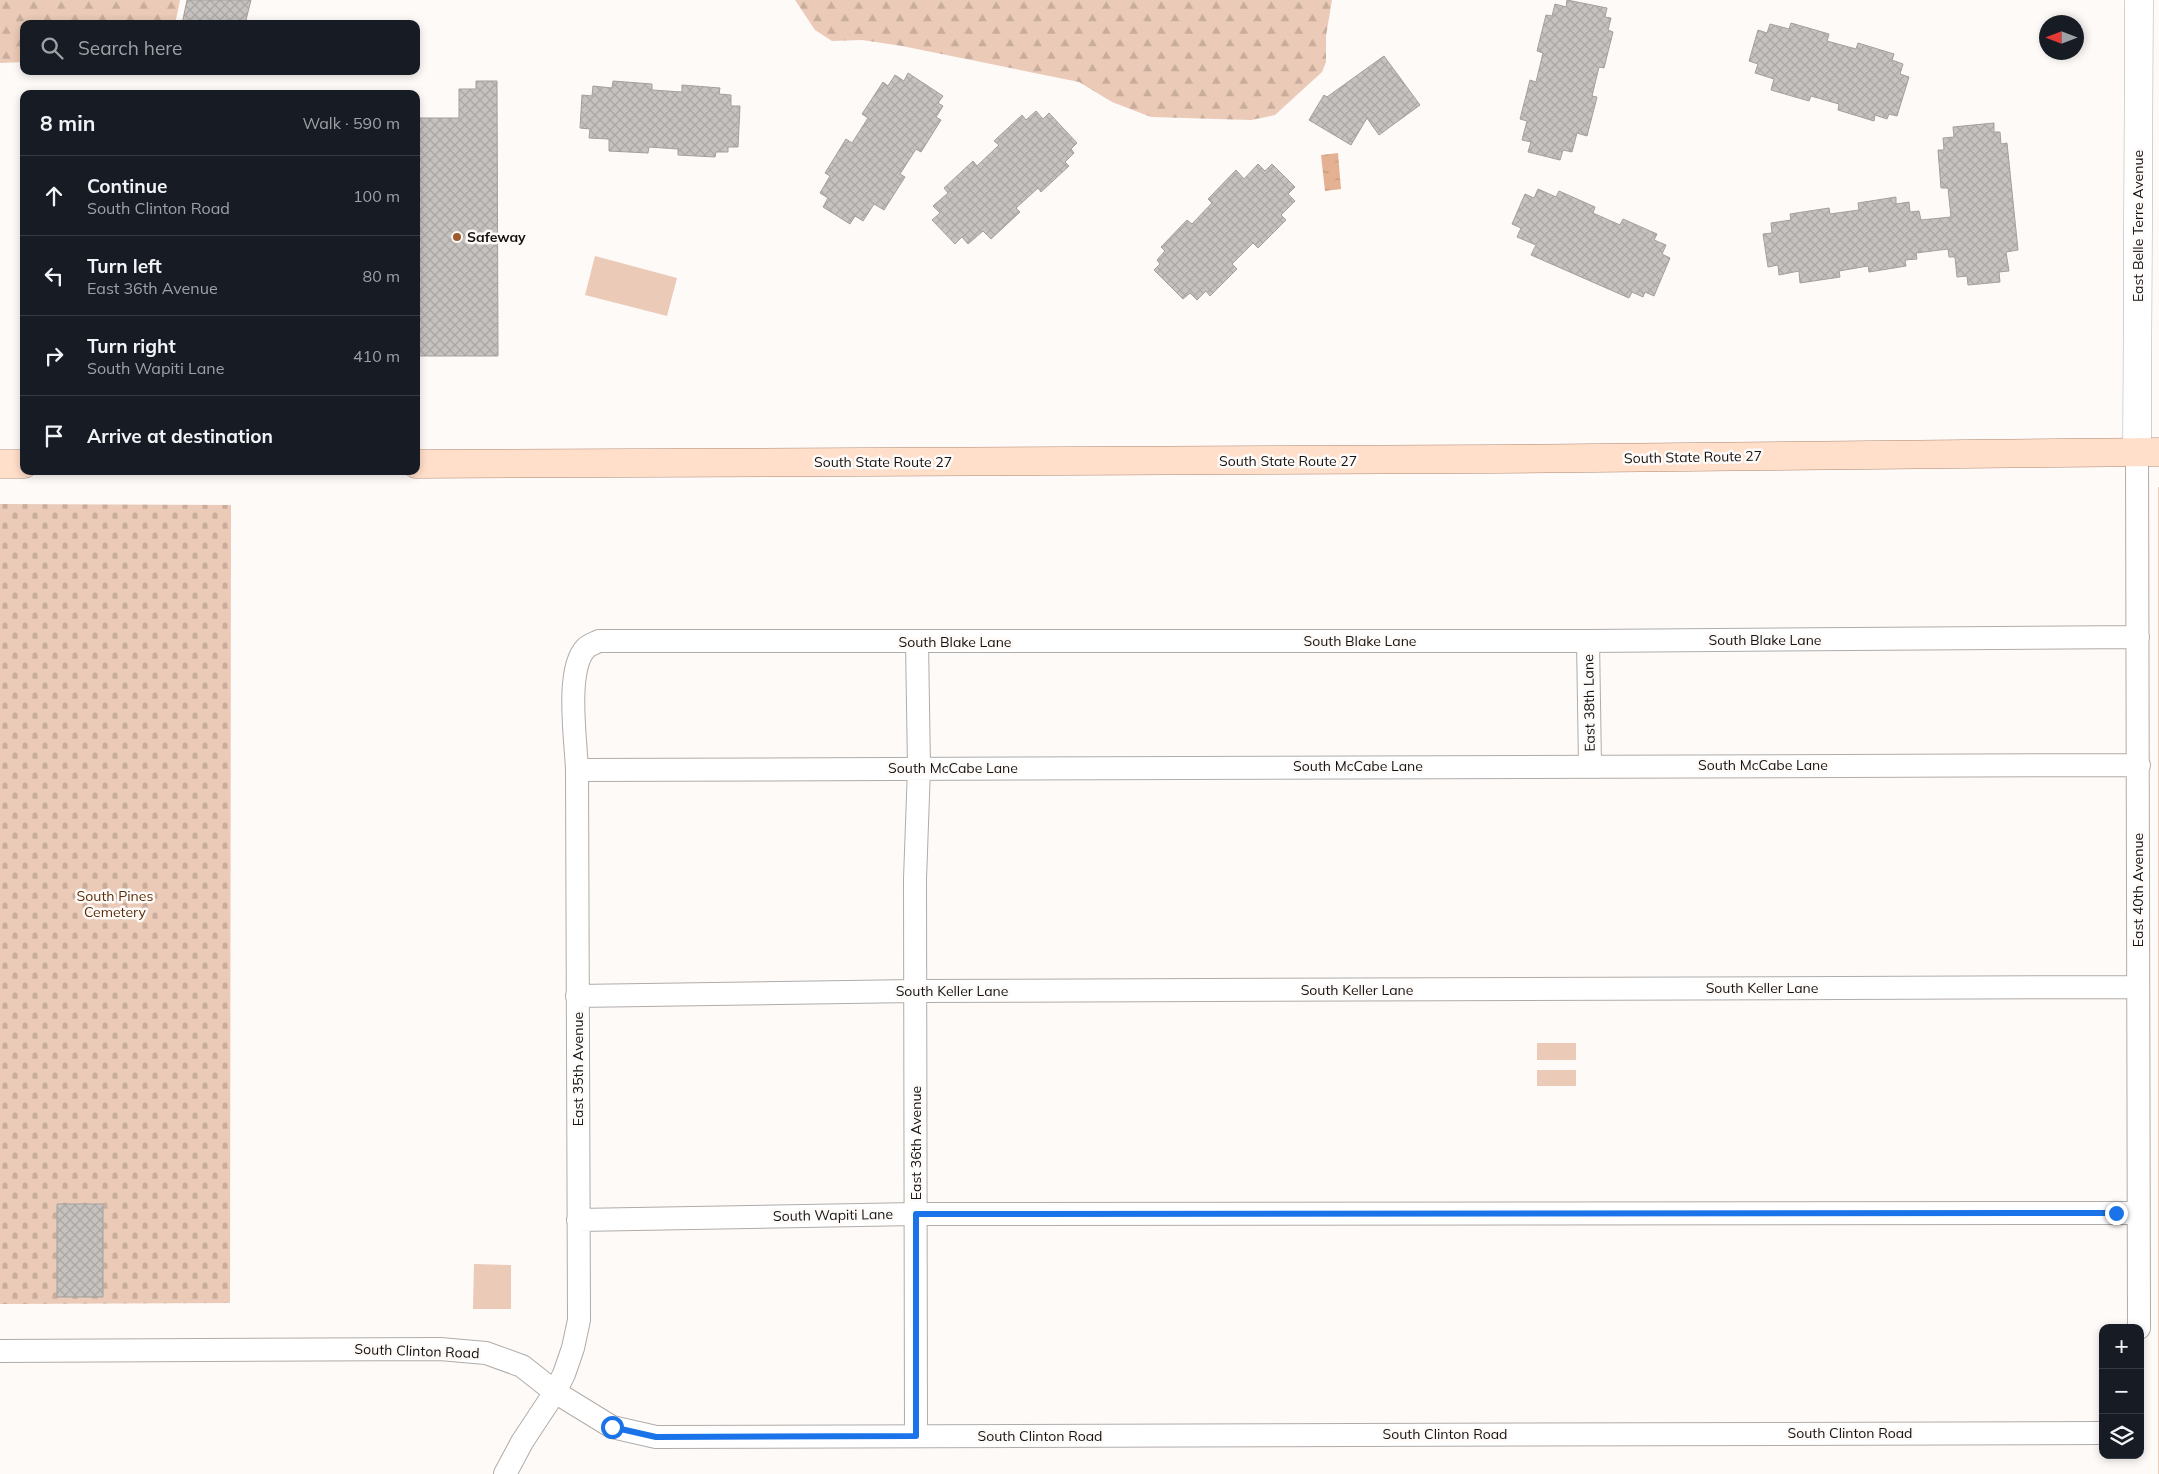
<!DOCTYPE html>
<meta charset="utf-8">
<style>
body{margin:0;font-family:Mulish,sans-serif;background:#20242c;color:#f1f3f6}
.controls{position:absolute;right:15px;bottom:15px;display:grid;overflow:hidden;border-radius:10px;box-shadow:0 2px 8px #0003}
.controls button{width:45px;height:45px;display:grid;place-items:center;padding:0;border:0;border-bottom:1px solid #363941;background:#171b24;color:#f1f3f6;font:25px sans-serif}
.compass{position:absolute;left:2039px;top:15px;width:45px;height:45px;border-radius:50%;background:#171b24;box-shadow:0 2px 8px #0003;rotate:270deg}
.stop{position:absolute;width:15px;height:15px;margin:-11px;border:4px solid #1a73e8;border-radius:50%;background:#fff}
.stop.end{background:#1a73e8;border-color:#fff;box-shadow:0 1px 5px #0008}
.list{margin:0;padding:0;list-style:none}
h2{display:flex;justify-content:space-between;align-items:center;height:65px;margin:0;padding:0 20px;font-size:21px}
h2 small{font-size:16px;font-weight:400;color:#9ea1a6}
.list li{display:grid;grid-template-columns:32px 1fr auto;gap:15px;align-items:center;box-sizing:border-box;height:80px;padding:0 20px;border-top:1px solid #363941}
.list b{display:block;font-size:19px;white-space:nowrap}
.list p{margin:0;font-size:16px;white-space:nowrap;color:#9ea1a6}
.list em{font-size:16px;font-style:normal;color:#9ea1a6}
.icon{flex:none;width:28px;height:28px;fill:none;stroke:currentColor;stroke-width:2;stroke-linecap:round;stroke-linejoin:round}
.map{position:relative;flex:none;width:2159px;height:1474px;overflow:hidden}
.search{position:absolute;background:#171b24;box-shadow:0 2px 8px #0003;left:20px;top:20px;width:400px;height:55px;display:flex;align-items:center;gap:12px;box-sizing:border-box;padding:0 18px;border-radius:10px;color:#9ea1a6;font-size:19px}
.panel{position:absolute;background:#171b24;box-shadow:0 2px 8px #0003;left:20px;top:90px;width:400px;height:385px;border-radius:10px}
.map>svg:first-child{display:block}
.grass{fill:#ebcab7}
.forest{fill:url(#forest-firs)}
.cemetery{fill:url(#cemetery-stones)}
.water{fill:url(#water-ripples)}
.building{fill:url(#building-cross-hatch);stroke:#a39f9d}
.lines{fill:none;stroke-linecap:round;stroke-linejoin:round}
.minor-casing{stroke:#b0aca9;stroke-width:24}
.tertiary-casing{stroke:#b0aca9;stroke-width:29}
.primary-casing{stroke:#ad8973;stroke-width:29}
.minor{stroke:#fff;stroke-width:22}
.tertiary{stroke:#fff;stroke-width:28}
.primary{stroke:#ffdeca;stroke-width:28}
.route{stroke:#1a73e8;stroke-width:6}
.poi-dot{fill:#9f5b2d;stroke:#fefaf8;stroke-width:2}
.labels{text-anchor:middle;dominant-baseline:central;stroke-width:5;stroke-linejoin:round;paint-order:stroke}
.street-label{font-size:14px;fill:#141312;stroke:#fefaf8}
.poi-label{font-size:14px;font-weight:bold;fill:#141312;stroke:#fefaf8;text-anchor:start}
.park-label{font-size:14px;fill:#5b2c08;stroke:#fefaf8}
</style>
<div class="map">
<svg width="2159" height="1474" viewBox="0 0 2159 1474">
<defs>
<pattern id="forest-firs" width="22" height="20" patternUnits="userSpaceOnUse" patternTransform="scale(1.25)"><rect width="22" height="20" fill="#ebcab7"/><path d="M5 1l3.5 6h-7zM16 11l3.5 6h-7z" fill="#c9ad9c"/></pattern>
<pattern id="cemetery-stones" width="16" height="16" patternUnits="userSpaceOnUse" patternTransform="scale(1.25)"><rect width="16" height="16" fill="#ebcab7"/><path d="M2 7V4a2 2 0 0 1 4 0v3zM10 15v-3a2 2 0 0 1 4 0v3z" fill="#c9ad9c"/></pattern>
<pattern id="water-ripples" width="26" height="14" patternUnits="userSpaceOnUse" patternTransform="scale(1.25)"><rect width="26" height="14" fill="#e4b192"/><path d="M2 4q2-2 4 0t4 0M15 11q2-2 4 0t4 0" fill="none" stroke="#c3977d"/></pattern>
<pattern id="building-cross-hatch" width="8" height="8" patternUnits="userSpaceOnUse" patternTransform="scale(1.25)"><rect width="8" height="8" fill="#c6c2c0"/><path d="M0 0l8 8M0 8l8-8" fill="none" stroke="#a9a6a4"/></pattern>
</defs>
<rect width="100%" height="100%" fill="#fefaf8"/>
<path class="grass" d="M595,256L677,278L667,316L585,295Z
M2158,487H2159V1474H2158Z
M1537,1043H1576V1060H1537Z
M1537,1070H1576V1086H1537Z
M474,1264L511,1265V1309H473Z"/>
<path class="forest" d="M0,0H180L175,24H24V62L0,63Z
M795,0H1332L1326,36V62L1322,72L1275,115L1251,120L1151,117L1112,102L1079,82L902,46L862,40L832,41L815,30Z"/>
<path class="cemetery" d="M0,504L231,505L230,1303L0,1304Z"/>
<path class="water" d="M1338,153L1341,189L1325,191L1321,155Z"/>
<path class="building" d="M187,0H251L245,24H182Z
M1567,0L1607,8L1605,17L1611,18L1608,30L1613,32L1604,68L1599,67L1592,96L1597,97L1587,136L1577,133L1572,152L1563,150L1560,160L1528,152L1531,142L1522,140L1527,121L1520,119L1530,80L1536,82L1543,53L1537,51L1546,15L1552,16L1555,4L1566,7Z
M1791,23L1829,34L1827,41L1856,49L1858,43L1894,54L1892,60L1903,64L1900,74L1909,77L1897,116L1889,114L1887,119L1875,115L1874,121L1838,110L1839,104L1811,96L1809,101L1771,90L1774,79L1755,73L1758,64L1749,61L1758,30L1767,33L1770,24L1789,29Z
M1384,56L1420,105L1379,135L1367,118L1351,145L1309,120L1324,95L1327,97Z
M908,73L943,96L938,103L943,106L936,117L941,120L921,152L916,149L900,174L905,177L884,210L874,204L863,221L855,216L850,224L823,207L828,198L820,193L830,176L825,173L846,139L852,143L868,118L862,114L883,82L888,86L895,75L904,81Z
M476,81H497L498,356H416V118H459V89H476Z
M613,81L652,84V90L682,92V85L720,88L719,94L731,95V106H740L738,147H728V152H716L715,157L678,155V149L649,147L648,153L609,151V139L589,138L590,129L580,128L582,95L592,96L593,86L612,88Z
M1036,111L1043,119L1049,113L1077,143L1071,149L1074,153L1065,162L1069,166L1041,192L1038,188L1016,208L1020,212L991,239L983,231L968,244L962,237L955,244L932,220L940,213L933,206L948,193L944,188L973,161L977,166L999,145L994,141L1022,115L1026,120Z
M1994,123V132H2000L2001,144L2007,143L2018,250L2006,252L2009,271L1999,272L2000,282L1968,285L1967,276L1957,277L1955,257H1949L1948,249L1916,253L1917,259L1905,260L1906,266L1869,272L1868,266L1839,271L1840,277L1800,283L1799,271L1779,275L1778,265L1768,267L1763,234L1772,233L1771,223L1791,220L1790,214L1829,208L1830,214L1859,210L1858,203L1896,197V204L1909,202L1910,212L1919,211L1921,220L1951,217L1948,188H1941L1938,150H1944L1943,138L1954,137L1953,127Z
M1258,164L1265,171L1272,164L1295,187L1288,194L1295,201L1281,215L1286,220L1258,248L1253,243L1232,264L1237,269L1210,296L1206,291L1197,300L1190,293L1183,299L1154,270L1160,264L1157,260L1165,251L1161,247L1187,220L1192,224L1212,203L1208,199L1236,170L1244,179Z
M1538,189L1556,197L1559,191L1595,207L1593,213L1620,225L1623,219L1657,234L1654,240L1666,245L1662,254L1670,258L1654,296L1645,292L1643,297L1632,292L1629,298L1531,255L1536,245L1517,237L1521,228L1512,224L1525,194L1534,198Z
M57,1204H103V1297H57Z"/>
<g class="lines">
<g class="minor-casing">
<path id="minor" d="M2137,452L2139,1328
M1588,641L1590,765
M577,770L2139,765
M577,996L915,991L2138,987
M578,1220L916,1214L2138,1213
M0,1351L440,1349L486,1353L522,1366L555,1392L612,1427L656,1437L2103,1433
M916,1436L915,879L919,768L917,642
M505,1474L522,1442L555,1392L564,1374L573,1348L579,1320L577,770C576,741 565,669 586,648C589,645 595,643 599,641H1588L2138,637"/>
</g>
<g class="tertiary-casing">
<path id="tertiary" d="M2137,452L2139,0"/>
</g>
<g class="primary-casing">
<path id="primary" d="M0,464H24
M416,464L1494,459L2159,452"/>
</g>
<use href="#minor" class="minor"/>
<use href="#tertiary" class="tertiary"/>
<use href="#primary" class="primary"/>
</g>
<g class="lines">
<path class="route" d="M612,1427L656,1437L916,1436V1214L2116,1213"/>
</g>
<circle class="poi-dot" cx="457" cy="237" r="5"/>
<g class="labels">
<g class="street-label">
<text transform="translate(2138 226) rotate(-90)">East Belle Terre Avenue</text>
<text transform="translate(1693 457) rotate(-1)">South State Route 27</text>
<text x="1288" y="461">South State Route 27</text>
<text x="883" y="462">South State Route 27</text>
<text x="1765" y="640">South Blake Lane</text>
<text x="1360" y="641">South Blake Lane</text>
<text x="955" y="642">South Blake Lane</text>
<text transform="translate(1589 703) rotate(-91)">East 38th Lane</text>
<text x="1763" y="765">South McCabe Lane</text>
<text x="1358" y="766">South McCabe Lane</text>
<text x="953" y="768">South McCabe Lane</text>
<text transform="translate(2138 890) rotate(-90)">East 40th Avenue</text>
<text x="1762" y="988">South Keller Lane</text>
<text x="1357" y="990">South Keller Lane</text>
<text x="952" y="991">South Keller Lane</text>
<text transform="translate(578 1069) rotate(-90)">East 35th Avenue</text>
<text transform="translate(916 1143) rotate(-90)">East 36th Avenue</text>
<text transform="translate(833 1215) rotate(-1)">South Wapiti Lane</text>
<text transform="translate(417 1351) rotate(2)">South Clinton Road</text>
<text x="1850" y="1433">South Clinton Road</text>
<text x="1445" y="1434">South Clinton Road</text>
<text x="1040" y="1436">South Clinton Road</text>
</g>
<g class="poi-label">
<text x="467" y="237">Safeway</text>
</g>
<g class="park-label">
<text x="115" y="896">South Pines<tspan x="115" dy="16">Cemetery</tspan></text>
</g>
</g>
</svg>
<div class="controls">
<button>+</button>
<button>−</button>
<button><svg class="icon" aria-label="layers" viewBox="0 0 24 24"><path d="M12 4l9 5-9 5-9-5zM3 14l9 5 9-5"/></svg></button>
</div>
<svg class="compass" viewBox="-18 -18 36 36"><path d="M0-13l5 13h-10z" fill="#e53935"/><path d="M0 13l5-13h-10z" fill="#9ea1a6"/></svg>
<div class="stop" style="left:612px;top:1427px"></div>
<div class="stop end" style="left:2116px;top:1213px"></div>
<div class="search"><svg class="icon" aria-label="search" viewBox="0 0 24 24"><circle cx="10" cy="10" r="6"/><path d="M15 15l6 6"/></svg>Search here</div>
<section class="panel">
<h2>8 min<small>Walk · 590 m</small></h2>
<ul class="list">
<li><svg class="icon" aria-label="ahead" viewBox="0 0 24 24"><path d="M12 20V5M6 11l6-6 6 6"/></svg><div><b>Continue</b><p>South Clinton Road</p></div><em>100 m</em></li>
<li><svg class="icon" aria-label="left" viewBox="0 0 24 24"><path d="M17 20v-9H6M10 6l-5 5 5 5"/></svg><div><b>Turn left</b><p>East 36th Avenue</p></div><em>80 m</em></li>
<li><svg class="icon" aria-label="right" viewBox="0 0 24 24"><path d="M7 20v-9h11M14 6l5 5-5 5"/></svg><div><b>Turn right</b><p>South Wapiti Lane</p></div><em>410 m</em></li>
<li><svg class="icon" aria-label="arrive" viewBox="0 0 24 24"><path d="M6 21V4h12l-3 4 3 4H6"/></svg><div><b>Arrive at destination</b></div></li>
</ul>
</section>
</div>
